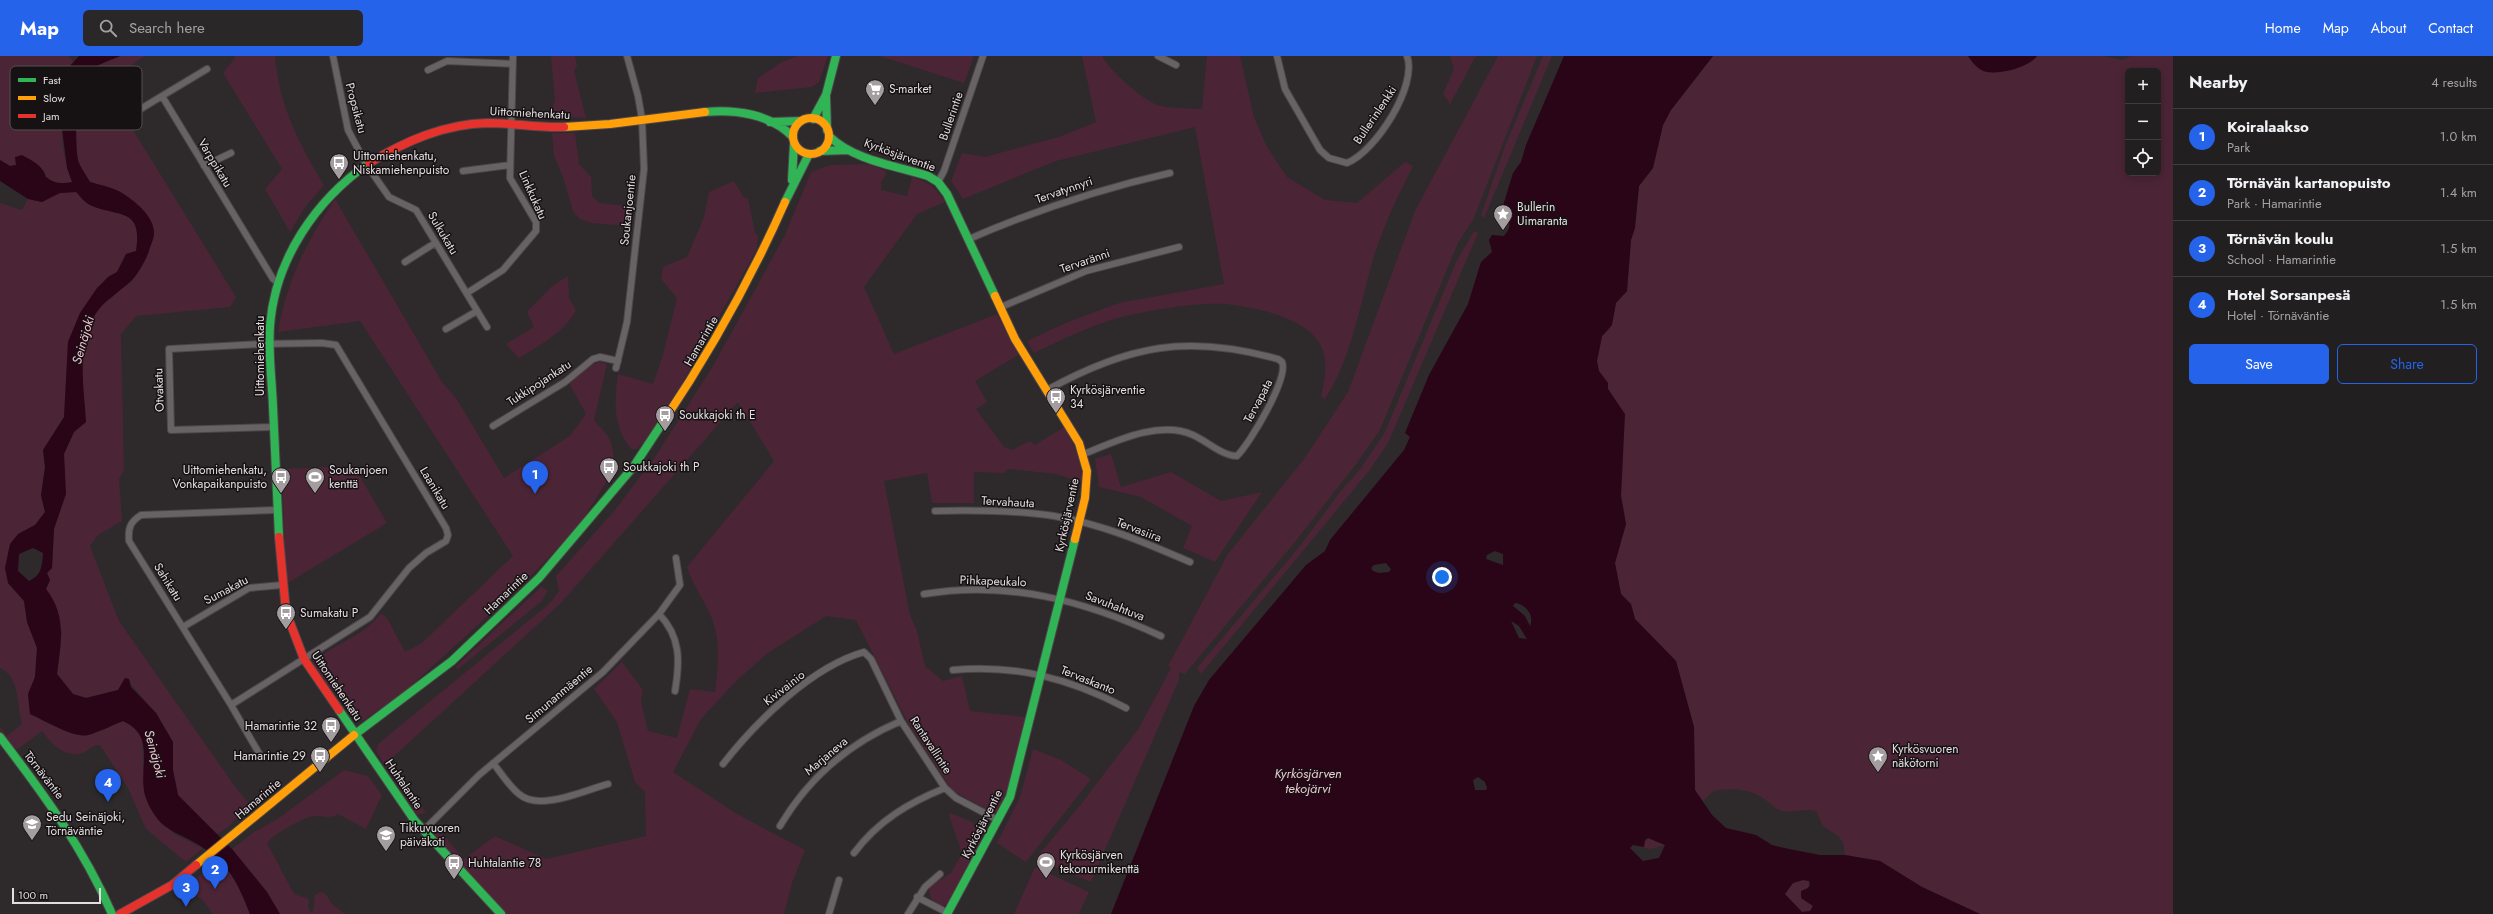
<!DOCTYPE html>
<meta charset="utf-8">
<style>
body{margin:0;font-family:Jost,sans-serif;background:#2a2729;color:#f1f3f6}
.controls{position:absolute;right:12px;top:12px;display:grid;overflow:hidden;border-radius:6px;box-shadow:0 2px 10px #0003}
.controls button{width:36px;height:36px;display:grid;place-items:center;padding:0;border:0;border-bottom:1px solid #3f3d3e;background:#221f20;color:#f1f3f6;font:20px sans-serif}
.scale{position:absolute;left:12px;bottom:10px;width:89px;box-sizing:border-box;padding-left:4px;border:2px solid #e4dcde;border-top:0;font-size:11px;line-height:14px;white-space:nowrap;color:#e4dcde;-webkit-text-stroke:3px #161113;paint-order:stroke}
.you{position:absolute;left:1442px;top:521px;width:14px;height:14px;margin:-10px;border:3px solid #fff;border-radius:50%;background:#1a73e8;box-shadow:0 0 0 6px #1a73e833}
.badge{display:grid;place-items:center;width:26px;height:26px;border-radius:50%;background:#2563eb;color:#fff;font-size:13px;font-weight:700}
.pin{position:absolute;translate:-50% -33px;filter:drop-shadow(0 1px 2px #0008)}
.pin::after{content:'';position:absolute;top:21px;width:14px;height:12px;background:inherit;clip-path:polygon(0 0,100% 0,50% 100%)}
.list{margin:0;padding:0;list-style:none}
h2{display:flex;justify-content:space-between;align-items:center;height:52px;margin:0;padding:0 16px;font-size:17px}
h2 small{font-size:13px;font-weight:400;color:#a2a2a5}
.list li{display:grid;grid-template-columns:26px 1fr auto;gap:12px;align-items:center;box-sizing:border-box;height:56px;padding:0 16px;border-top:1px solid #3f3d3e}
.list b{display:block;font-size:15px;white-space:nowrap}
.list p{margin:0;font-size:13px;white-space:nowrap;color:#a2a2a5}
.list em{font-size:13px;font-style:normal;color:#a2a2a5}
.actions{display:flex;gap:8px;padding:12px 16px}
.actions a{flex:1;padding:9px 0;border:1px solid #2563eb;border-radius:6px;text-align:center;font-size:14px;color:#2563eb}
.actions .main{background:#2563eb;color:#fff}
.icon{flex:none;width:22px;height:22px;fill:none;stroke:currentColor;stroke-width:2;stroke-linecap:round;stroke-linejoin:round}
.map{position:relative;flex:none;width:2173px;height:858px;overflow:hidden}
header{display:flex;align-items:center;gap:24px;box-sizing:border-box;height:56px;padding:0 20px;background:#2563eb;color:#fff}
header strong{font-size:19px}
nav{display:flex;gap:22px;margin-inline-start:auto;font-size:14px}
.search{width:280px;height:36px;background:#2a2729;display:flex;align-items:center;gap:10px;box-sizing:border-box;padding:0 14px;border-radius:6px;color:#a2a2a5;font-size:15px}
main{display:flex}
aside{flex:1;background:#221f20}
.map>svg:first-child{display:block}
.green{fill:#4b2535;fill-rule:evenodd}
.water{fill:#2a0417;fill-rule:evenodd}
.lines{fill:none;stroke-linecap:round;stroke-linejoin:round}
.street-casing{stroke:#4c4648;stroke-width:8}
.fast-casing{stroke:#4c4648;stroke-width:10}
.slow-casing{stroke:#4c4648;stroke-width:10}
.jam-casing{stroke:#4c4648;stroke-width:10}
.street{stroke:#676264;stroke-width:6}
.fast{stroke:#30b455;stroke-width:8}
.slow{stroke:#ff9f0a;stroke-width:8}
.jam{stroke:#e5322d;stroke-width:8}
.labels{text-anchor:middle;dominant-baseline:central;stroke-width:3;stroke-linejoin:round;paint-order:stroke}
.poi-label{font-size:12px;fill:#e4dcde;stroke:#161113;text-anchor:start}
.street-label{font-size:12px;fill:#e4dcde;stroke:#161113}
.water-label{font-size:13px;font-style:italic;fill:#f5c2d4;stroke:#161113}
.key{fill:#161113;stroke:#544e50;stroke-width:1}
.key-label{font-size:11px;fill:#e4dcde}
</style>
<header>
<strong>Map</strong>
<div class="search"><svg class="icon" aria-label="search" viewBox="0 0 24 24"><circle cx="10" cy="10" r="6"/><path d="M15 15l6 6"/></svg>Search here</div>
<nav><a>Home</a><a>Map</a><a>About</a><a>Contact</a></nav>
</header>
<main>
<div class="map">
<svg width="2173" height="858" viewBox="0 0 2173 858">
<rect width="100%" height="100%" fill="#2e292b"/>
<path class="green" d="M0,0H68L74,6C61,19 67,33 66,50C66,57 63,64 62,71C61,89 66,110 73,126C62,128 55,128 46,121L44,115L15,101L16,109L10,110L0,104Z
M120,0H145L104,27L236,241L230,251L136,260L121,278L124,414L119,423L122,465L98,479L90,490L119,565L236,732L250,748L228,771L216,779L178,739L173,714V686L156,657L125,622L118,634L86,642L73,638L57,618L62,577L46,533L50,524L47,517L52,512L54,473L65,438L64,398L74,376L86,366L81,320L88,274L95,258L104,246L112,242L121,232L131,226L154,178L121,136L90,126C86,119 80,111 78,104C75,91 75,32 82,21C89,11 109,5 120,0Z
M234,0H275C279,50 299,87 324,129L305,151L290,176L265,133L282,113L223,17L235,2Z
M551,0H575L577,10L574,15L586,62L549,60L555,44Z
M797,0H828L819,26L812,31L755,37L758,22L782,6Z
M880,0H974L964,27Z
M1082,0H1102C1110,15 1144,46 1161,50C1174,53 1189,52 1202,53L1207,0H1240L1254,61L1267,91L1287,121L1325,144L1357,147L1405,106L1413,110C1399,137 1386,165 1376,194C1360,243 1354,299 1325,343L1321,341C1324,325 1329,306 1321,290C1308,262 1252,250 1224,248C1197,246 1144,255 1118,262C1089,270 1061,284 1034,297L1027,285L1068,266L1119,247L1224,228L1195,71L1056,105L963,143L951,125L962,97L985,101L1059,81L1096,66Z
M1450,0H1476L1450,48L1443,38L1454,13Z
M1498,0H1537L1474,162L1458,187L1380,374L1357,407L1295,486L1185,618L1179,616V624L1091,826L1035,803L1078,752L1139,672L1171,612L1168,610L1228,498L1304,403L1348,336L1415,155Z
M1543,0H1552L1484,162L1481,159L1505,90Z
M1713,0H1968L1974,8L2036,2L2037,0H2104L2122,4L2130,0H2173V858H1980L1922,831L1880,805L1845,799L1843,787L1838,780L1823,770L1816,755C1804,752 1794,757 1782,755C1773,752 1771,747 1764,743C1749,732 1731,732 1713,735L1703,745L1695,734L1694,671L1676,605L1635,563L1631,548L1621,538L1615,507L1626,468L1621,440V411L1614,343L1608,333V327L1599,315L1597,305L1602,280L1610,273L1616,247L1627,235L1631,184L1635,172L1639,130L1653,112L1663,69L1671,54ZM2128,15H2158V117H2128Z
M552,77H575L579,108L591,121L592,140L599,147L628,150L626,170L592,167L580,163L573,155L563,121L554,100Z
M871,108L885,115L886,119L881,126V134L907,140L912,121C930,128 934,129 945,146L917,158L864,231L894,298L997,258L1018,299L975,325L987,346L976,353L1004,391L1012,394L1030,385L1035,389L1064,371C1074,389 1082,405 1082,426L1056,418L1008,413L1004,417L974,416V447H932L927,417L884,425L910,559L917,575L925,610L943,625L962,620L970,655L1025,661L1009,732L998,756L993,757L952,734L907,665L856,564L826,560L768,597L736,625L701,663L673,716L737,758L805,794L792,827L784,858H506L433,781L439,774L464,803L495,780L546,803L646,780L645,736L635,726L617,666L594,633L622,606L643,634L641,646L648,675L677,682L690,633L715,636C718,612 721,587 712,563C705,545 693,530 687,511L774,405L738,346L561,547L390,704L426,757L417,759L376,695L378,688L550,547L559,535L556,520L615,454L655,401L713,310L785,179L811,116L831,109Z
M734,125L744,142H748L755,177L758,180L757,193L681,329L644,386L637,393H631C613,371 614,345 618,318L653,328L663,299L677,242L661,223L663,211L687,201L704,161L709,136Z
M76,136C80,140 84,146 90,149C118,162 143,150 136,195L126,198L117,216L108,221L80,257L68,286L64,361L43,394L45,411L41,439L45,456L35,469L18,478L8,527L24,545L27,566L37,592L35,621L28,638L30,658C44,664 75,683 88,679C100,676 112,669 123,665L135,671L142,681L144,735L174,778L203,792L186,806L146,773L128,732L100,689C93,688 89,695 82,697C64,702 52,688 42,675L18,693L13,692L0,675V671L7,680L22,668C16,648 21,622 0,612V147L22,154L28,143L42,146L59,137Z
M335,143L442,326L456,342L504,422L570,380L586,358L569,327L588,311L599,306L607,308L594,364C598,370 603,373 607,379C613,387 615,404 614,414L583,463L554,496L512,538L403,637L364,664H356L312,608C333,587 364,581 381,557L387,562L405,596L422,587L513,500L360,265L278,276C287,224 306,187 335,143Z
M1474,175L1478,177L1388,387L1369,415L1201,618L1197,612L1300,490L1340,436L1361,412L1385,376L1456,206Z
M568,220L569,242L576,254C566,275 539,290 519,302L506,288L534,271L527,256L552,230Z
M1111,398L1121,431L1171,416L1221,445L1262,436L1215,506L1183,492L1192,470L1141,441L1099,431L1095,403Z
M354,410L387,467L286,528L282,413Z
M541,531L548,534L542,545L458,613L455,611Z
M1033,693L1061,704L1091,723L1026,806L997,787L1020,741Z
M344,714L368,720L382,739L366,773L338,758C328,764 323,759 314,760C302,762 274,778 267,787L294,838L309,843L308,851L311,857L313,855L315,839L320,836L325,837L332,848L345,858H280L267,836L232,793L254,776L279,762Z
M950,757L973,766L980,787L947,849L942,850C932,846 929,842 929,831L951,817L962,797L949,760Z
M1648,782L1665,789L1651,793L1641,791Z
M219,804C235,819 242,837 250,858H213L202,843L190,837L189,828Z
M1035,811L1089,836L1079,858H1014Z
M1803,824L1809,825L1808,832L1813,850L1810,855L1802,856L1784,838L1793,827Z"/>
<path class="water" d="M79,0H120C109,5 89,11 82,21C75,32 75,91 78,104C80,111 86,119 90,126C100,129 113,131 122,137C135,145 155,161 154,178C154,183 150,190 149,195C146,204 137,220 130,226C119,236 102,246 95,259C76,294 84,329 86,366L74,376L64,398L66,438L54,473L52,512L47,517L50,524L46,533C67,560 61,586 57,618L73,638L86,642L118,634L125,622L129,623L131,631L156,657L173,686V714L178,739L232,793L267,836L280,858H250C236,822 226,803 190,784C177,777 162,772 154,758C150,752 145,742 144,735C140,707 155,680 123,665C112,669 100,676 88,679C75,683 44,664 30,658L28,638L35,621L37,592L27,566L24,545L8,527L5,512L10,488L18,478L35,469L45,456L41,439L45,411L43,394L64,361L68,286L80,257L97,232L108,221L117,216L126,198L136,195C143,150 118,162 90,149C84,146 80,140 76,136L60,137L42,146L28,143L0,125V104L10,110L16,109L15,101L22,99C33,105 42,109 46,121C55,128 62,128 72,126L67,112L62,72L66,50L65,20L68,12ZM33,492L43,497C42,510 42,519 29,525L18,515L19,498Z
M1564,0H1713L1671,54L1663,69L1653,112L1639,130L1635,172L1631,184L1627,235L1616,247L1612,269L1602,280L1597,305L1599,315L1608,327V333L1625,358L1621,440L1626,468L1615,507L1621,538L1631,548L1635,563L1676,605L1694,671L1695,734L1712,759L1726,772L1756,779L1772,789L1789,793L1820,799H1845L1880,805L1922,831L1980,858H1111L1194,650L1209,624L1306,509L1325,495L1330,484L1404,394L1410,381L1405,377L1429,319L1468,248L1481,206L1492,196L1489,184L1492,179L1504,180C1516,165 1505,166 1502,153L1513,117L1521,106L1526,89ZM1495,495L1503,498V509L1486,503L1487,499ZM1386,507L1391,513L1389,516L1379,517L1373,515L1371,512L1374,509ZM1515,547C1525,548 1535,559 1530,570L1525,560L1513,550ZM1511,565L1519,570L1527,583L1519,582ZM1478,721L1485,726L1487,732L1486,734H1475L1473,724ZM1648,782L1665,789L1659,802L1643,805L1630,792L1633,789L1644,791L1645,784ZM1803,824L1809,825L1810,829L1808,832L1801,835V842L1813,850L1810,855L1802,856L1785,838L1793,827Z
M1968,0H2037C2028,12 2001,18 1987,16C1979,15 1972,6 1968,0Z"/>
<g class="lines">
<g class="street-casing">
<path id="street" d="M333,0L348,74L366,108L389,141L416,154L487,271
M1158,0L1176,9
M1277,0L1285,33L1320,94L1329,102L1347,107C1375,96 1418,30 1407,0
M207,13L162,40L273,223L278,227
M428,14L447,5L513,8
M134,57L162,40
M204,110L231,97
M463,115L510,109
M938,126L944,115L983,0
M969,183C1036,154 1099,133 1170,117
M405,206L435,187
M467,237L503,214L536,175V166L510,122L513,0
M1001,251L1086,215L1179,191
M446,273L477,255
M616,312L627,266L644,113L642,63L638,40L627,0
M1047,334C1129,289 1187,278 1278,303L1282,306C1289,322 1250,387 1237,400C1222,400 1207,385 1193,379C1159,364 1116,385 1084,398
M493,370L565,326L593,303L600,301L618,305
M274,371L171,374L169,293L261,288L322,287L336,289L446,472L448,479L446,485L426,497L409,512L370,561L231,649L129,485C128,472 130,466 141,459L277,454
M935,455C975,454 1015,454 1054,460C1102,468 1146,487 1190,506
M924,538C1009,524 1085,545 1161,580
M659,558C681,581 680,605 675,635
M183,571L249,532L282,529
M953,614C1016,608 1071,623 1126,652
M231,649L260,699
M493,707C501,717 509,730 519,738C539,756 585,734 608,728
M723,708C756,666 811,611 864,596L871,603L901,665L945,732L956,742L998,764
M780,770C809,721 849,687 901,665
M423,775L479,719L603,616L659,558L680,529L676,502
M854,797C878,765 908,747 945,732
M917,841L948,857
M829,858L839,824
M908,858L925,831L940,818"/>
</g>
<g class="fast-casing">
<path id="fast" d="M826,40L827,74
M705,56C735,53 771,58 793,81
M813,63L826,39L836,0
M770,66L801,65
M829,80C853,104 896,110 928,120L938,126L947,138L995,240
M820,95L848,94
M792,124L794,87
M785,146L809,98
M279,481C277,438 275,395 273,351C272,324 268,297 270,270C275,203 316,144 369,107
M339,654L415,765L501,858
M354,679L452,605L539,522L634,410L663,366
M0,681C43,737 84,793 112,858
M947,858L1010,741L1075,483"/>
</g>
<g class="slow-casing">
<path id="slow" d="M793 80a18 18 0 1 1 36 0a18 18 0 1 1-36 0Z
M564,71L610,68L705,56
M995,240L1015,283L1079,387L1087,415L1085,442L1075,483
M663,366C710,296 751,223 785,146
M196,809L354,679"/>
</g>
<g class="jam-casing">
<path id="jam" d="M369,107C406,85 444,68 487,67C513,67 538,72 564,71
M279,481L286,556L304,603L339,654
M120,858L172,829L196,809"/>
</g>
<use href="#street" class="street"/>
<use href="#fast" class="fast"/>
<use href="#slow" class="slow"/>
<use href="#jam" class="jam"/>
</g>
<defs>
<g id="supermarket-pin" transform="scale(1)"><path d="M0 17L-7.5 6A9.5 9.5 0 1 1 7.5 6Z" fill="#a49d9f" stroke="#161113"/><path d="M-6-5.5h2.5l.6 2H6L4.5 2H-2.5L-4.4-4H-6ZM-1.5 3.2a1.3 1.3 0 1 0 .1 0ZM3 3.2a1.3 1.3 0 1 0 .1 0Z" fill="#fff"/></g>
<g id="bus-pin" transform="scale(1)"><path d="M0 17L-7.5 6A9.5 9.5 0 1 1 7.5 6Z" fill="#a49d9f" stroke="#161113"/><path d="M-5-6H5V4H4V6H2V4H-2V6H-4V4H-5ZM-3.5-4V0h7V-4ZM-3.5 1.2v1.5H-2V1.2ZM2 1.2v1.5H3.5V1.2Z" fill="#fff"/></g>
<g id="sight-pin" transform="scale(1)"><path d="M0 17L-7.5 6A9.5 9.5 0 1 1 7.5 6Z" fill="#a49d9f" stroke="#161113"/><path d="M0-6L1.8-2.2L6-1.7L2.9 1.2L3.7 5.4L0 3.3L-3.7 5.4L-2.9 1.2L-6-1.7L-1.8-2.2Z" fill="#fff"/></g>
<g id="stadium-pin" transform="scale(1)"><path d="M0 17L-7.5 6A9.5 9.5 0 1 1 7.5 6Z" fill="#a49d9f" stroke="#161113"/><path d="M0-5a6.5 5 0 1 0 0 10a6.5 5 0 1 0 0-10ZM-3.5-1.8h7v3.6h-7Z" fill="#fff"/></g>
<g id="school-pin" transform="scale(1)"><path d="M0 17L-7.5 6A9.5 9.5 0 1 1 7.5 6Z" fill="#a49d9f" stroke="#161113"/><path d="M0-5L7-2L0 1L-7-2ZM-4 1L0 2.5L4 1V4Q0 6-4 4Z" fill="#fff"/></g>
</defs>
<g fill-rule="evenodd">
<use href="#supermarket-pin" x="875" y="33"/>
<use href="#bus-pin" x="339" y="107"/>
<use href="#sight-pin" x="1503" y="158"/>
<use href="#bus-pin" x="1056" y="341"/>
<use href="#bus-pin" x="665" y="359"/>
<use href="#bus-pin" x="609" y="411"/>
<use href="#bus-pin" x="281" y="421"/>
<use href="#stadium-pin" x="315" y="421"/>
<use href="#bus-pin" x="286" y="557"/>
<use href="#bus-pin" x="331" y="670"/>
<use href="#bus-pin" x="320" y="700"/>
<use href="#sight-pin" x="1878" y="700"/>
<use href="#school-pin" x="32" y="768"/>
<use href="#school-pin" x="386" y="779"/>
<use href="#stadium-pin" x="1046" y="806"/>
<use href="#bus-pin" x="454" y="807"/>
</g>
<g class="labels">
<g class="poi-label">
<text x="889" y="33">S-market</text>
<text x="353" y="100">Uittomiehenkatu,<tspan x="353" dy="14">Niskamiehenpuisto</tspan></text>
<text x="1517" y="151">Bullerin<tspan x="1517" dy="14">Uimaranta</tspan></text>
<text x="1070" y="334">Kyrkösjärventie<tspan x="1070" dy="14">34</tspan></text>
<text x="679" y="359">Soukkajoki th E</text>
<text x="623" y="411">Soukkajoki th P</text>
<text x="267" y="414" text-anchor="end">Uittomiehenkatu,<tspan x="267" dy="14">Vonkapaikanpuisto</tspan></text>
<text x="329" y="414">Soukanjoen<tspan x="329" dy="14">kenttä</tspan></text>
<text x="300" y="557">Sumakatu P</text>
<text x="317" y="670" text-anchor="end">Hamarintie 32</text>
<text x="1892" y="693">Kyrkösvuoren<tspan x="1892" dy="14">näkötorni</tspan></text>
<text x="306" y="700" text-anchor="end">Hamarintie 29</text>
<text x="46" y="761">Sedu Seinäjoki,<tspan x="46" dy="14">Törnäväntie</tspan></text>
<text x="400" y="772">Tikkuvuoren<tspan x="400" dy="14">päiväkoti</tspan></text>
<text x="1060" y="799">Kyrkösjärven<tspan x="1060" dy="14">tekonurmikenttä</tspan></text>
<text x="468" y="807">Huhtalantie 78</text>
</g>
<g class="street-label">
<text transform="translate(356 52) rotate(75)">Propsikatu</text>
<text transform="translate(530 57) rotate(3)">Uittomiehenkatu</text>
<text transform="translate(1375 59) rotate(-56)">Bullerinlenkki</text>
<text transform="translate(951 60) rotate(-71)">Bullerintie</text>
<text transform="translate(900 99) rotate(20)">Kyrkösjärventie</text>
<text transform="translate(215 107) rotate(59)">Varppikatu</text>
<text transform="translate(1064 134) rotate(-19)">Tervatynnyri</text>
<text transform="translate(533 139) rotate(66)">Linkkukatu</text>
<text transform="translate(628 154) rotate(-84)">Soukanjoentie</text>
<text transform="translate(443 177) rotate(59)">Sulkukatu</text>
<text transform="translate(1085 205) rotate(-19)">Tervaränni</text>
<text transform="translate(701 285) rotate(-60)">Hamarintie</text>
<text transform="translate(260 300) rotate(-90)">Uittomiehenkatu</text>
<text transform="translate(539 327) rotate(-33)">Tukkipojankatu</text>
<text transform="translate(159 334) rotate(-92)">Otvakatu</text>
<text transform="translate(1258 345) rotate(-62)">Tervapata</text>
<text transform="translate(435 432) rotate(59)">Laanikatu</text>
<text transform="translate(1008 446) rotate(3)">Tervahauta</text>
<text transform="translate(1067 459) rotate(-78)">Kyrkösjärventie</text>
<text transform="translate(1139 474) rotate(21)">Tervasiira</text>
<text transform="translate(993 525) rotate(2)">Pihkapeukalo</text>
<text transform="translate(168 526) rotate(58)">Sahikatu</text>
<text transform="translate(226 534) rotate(-28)">Sumakatu</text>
<text transform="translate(506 537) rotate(-44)">Hamarintie</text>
<text transform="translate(1115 550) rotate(21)">Savuhahtuva</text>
<text transform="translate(1088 624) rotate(22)">Tervaskanto</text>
<text transform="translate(337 630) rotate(56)">Uittomiehenkatu</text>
<text transform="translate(784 632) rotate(-38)">Kivivainio</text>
<text transform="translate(559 638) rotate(-40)">Simunanmäentie</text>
<text transform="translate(931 689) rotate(57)">Rantavallintie</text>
<text transform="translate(826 700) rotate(-40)">Marjaneva</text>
<text transform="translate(44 719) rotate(52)">Törnäväntie</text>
<text transform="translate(404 728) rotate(56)">Huhtalantie</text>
<text transform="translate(258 743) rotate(-40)">Hamarintie</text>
<text transform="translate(982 768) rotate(-63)">Kyrkösjärventie</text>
</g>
<g class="water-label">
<text transform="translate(83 284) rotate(-74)">Seinäjoki</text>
<text transform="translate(155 698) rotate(75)">Seinäjoki</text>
<text x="1308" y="717">Kyrkösjärven<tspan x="1308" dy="15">tekojärvi</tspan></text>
</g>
</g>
<rect x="10" y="10" width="132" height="64" rx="6" class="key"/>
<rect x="18" y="22" width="18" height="4" fill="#30b455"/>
<rect x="18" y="40" width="18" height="4" fill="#ff9f0a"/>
<rect x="18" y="58" width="18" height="4" fill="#e5322d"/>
<g class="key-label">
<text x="43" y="28">Fast</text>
<text x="43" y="46">Slow</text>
<text x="43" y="64">Jam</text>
</g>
</svg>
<div class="controls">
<button>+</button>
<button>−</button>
<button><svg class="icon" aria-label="locate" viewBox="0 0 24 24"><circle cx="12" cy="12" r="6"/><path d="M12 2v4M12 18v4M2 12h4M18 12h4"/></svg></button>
</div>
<div class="scale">100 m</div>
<div class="you"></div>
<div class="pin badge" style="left:535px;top:438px">1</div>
<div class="pin badge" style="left:215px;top:833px">2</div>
<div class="pin badge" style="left:186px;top:851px">3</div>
<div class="pin badge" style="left:108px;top:746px">4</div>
</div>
<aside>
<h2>Nearby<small>4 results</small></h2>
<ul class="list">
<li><span class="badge">1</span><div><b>Koiralaakso</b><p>Park</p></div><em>1.0 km</em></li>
<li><span class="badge">2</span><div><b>Törnävän kartanopuisto</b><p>Park · Hamarintie</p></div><em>1.4 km</em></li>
<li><span class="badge">3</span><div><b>Törnävän koulu</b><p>School · Hamarintie</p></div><em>1.5 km</em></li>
<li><span class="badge">4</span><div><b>Hotel Sorsanpesä</b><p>Hotel · Törnäväntie</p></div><em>1.5 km</em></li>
</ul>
<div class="actions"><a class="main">Save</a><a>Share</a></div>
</aside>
</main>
